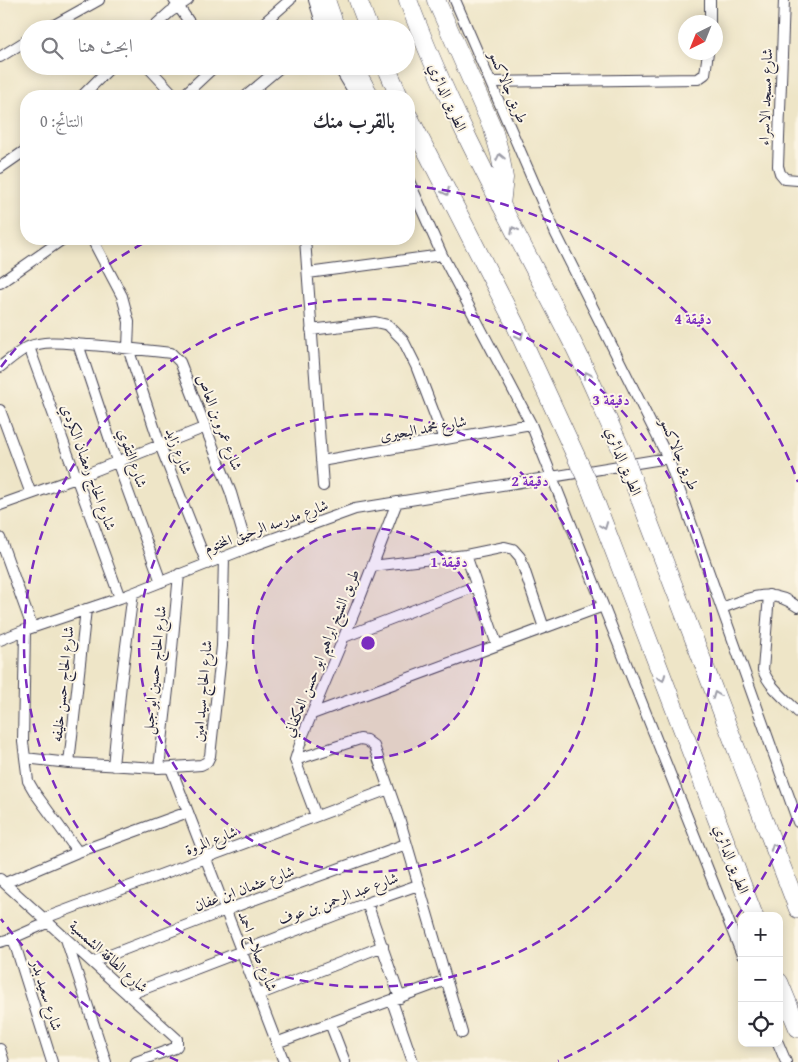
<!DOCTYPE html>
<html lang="ar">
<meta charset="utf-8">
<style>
body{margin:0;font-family:"Gentium Book Plus",Amiri,serif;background:#f7f7f7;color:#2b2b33;direction:rtl}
.controls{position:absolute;right:15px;bottom:15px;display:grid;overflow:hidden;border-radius:10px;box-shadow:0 2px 12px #0003}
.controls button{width:45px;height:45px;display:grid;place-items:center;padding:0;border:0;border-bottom:1px solid #e1e1e2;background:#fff;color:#2b2b33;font:25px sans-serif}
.compass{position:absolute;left:678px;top:15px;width:45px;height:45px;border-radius:50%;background:#fff;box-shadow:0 2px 12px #0003;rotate:223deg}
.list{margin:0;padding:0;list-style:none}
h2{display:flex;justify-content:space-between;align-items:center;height:65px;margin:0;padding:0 20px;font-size:21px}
h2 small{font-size:16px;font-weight:400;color:#7c7c81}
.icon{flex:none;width:28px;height:28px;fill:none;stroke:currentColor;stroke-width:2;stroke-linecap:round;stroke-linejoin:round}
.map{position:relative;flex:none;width:798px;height:1062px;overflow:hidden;direction:ltr}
.search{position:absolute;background:#fff;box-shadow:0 2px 12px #0003;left:20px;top:20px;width:395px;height:55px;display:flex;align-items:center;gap:12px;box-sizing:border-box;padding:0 18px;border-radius:28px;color:#7c7c81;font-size:19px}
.panel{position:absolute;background:#fff;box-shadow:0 2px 12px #0003;left:20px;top:90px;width:395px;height:155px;border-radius:20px;direction:rtl}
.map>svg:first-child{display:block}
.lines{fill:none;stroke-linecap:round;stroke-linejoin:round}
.minor-casing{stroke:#413f50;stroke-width:12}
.motorway-casing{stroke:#413f50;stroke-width:19}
.minor{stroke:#fff;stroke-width:10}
.motorway{stroke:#fff;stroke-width:18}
.motorway-bridge-casing{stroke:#413f50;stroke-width:19;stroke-linecap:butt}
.motorway-bridge{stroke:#fff;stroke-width:18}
.oneway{stroke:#9c9ca7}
.ring{fill:none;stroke:#7b2cbf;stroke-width:2.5;stroke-dasharray:9 6}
.labels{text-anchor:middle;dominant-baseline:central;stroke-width:4;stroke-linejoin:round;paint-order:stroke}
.street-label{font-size:15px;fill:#22223b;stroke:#fcf5e5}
.centre{fill:#7b2cbf;stroke:#fcf5e5;stroke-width:2.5}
.ring-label{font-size:15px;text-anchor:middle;font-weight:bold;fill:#7b2cbf;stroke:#fcf5e5;stroke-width:4;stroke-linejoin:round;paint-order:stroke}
</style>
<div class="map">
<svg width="798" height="1062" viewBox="0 0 798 1062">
<rect width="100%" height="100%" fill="#fcf5e5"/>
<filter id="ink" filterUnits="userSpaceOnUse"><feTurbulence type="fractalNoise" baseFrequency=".02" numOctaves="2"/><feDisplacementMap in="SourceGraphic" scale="10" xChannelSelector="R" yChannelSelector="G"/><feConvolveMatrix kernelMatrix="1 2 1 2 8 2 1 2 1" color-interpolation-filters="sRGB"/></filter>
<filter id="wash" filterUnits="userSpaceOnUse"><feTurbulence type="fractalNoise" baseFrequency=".0096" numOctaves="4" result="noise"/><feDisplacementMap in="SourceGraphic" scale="20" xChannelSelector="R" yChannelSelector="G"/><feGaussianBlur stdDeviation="1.12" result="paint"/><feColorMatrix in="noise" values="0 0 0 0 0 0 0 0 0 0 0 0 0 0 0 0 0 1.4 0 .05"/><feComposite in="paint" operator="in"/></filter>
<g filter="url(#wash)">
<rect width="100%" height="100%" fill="#eee5c7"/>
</g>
<g filter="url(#ink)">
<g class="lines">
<g class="minor-casing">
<path id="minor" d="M174,0L194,29
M314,0L323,29
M455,0L556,234L668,458L798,822
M784,0L778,166L780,173L785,179L798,180
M710,22V0
M47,29L99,0
M151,29L170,12L188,0
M257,29L290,0
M0,57L29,39
M147,66L175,96
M338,66L356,96
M491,82L698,79L705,74L708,52
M82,96L112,66
M183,96L215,66
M246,96L282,66
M0,168L26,150
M409,181L442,255L531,424L742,955
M92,239L122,296L129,322L128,348L160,445L207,564
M305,239L323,486
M308,273L442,255
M0,283L63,239
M311,330L375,322L388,325L403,340L416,366L444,439
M78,344L117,461L161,582
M29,347L120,598
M0,367C9,360 18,352 28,347C47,339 70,344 90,345C117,347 144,350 171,353L180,362L231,493L247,548
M0,410L31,494
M321,461L531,424
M0,505L76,478L206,427
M0,538L32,627
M466,555L497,645
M372,566L466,555L505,547L513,549L520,557L544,628
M769,595L763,670C769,687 786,699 798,712
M722,608C750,597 771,587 798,607
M25,630L23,742L28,781L35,793L78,852
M344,637L476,586
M0,640L25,630L120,598L247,548L355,509L668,458
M312,714L603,606
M25,758L69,763L159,768L201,765L207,762L210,756L222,646L224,557
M295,760L360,739L366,740L374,746L400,821L462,1033
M69,763L86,609
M113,766L121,684L133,593
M159,768L169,681L179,574
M171,768L284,1062
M316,816L295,760L303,735L356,608L397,502
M0,879L177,1039V1046L175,1048L136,1062
M5,883L78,852L188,812
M367,903L400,998
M45,918L389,789
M13,938L52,1062
M66,939L106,1062
M0,942L13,938L49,922
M92,962L226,910L406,844
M128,995L367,903L418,885
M258,995L383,946
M392,1001L413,1062
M330,1023L345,1062
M276,1043L446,980
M778,1043L786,1062
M0,1049L4,1062"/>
</g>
<g class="motorway-casing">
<path id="motorway" d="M326,0L336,29
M358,0L369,29
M408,0C451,116 512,224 568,334C588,372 604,412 622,451
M436,0L493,129L500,154L504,178L501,205
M353,66L370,96
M386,66L399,96
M409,117L515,324L580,465
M632,478L798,909
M587,480L754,916
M779,982L798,1028"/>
</g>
<use href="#minor" class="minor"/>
<use href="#motorway" class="motorway"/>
<g class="motorway-bridge-casing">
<path id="motorway-bridge" d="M622,451L632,478
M580,465L587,480"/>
</g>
<use href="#motorway-bridge" class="motorway-bridge"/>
</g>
<defs><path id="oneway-chevron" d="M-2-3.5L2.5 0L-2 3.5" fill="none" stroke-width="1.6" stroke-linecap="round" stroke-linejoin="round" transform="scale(1.25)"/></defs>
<g class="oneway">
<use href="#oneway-chevron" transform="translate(500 157) rotate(-102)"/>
<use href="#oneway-chevron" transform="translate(446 192) rotate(63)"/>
<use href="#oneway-chevron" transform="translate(514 230) rotate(-118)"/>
<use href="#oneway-chevron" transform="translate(520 336) rotate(65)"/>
<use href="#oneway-chevron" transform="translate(587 375) rotate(-115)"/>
<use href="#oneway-chevron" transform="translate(604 526) rotate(69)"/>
<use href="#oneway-chevron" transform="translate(662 678) rotate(69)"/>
<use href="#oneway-chevron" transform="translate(716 695) rotate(-111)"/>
<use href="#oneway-chevron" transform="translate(774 847) rotate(-111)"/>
</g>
</g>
<circle cx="368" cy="643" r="115" fill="#7b2cbf" fill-opacity=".12"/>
<g class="ring">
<circle cx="368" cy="643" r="115"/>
<circle cx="368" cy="643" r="229"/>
<circle cx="368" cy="643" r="344"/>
<path d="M798 804A459 459 0 0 1 558 1061M178 1061A459 459 0 0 1 1 919M1 367A459 459 0 0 1 149 240M412 186A459 459 0 0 1 798 482"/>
</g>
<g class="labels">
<g class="street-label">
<text transform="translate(509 87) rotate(67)">طريق جالاكسو</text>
<text transform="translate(448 97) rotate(66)">الطريق الدائري</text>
<text transform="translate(765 97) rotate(-88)">شارع مسجد الاسراء</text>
<text transform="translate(220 422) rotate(69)">شارع عمرو بن العاص</text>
<text transform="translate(423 428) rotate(-10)">شارع محمد البحيرى</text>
<text transform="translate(179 451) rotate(69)">شارع زايد</text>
<text transform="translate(680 454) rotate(67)">طريق جالاكسو</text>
<text transform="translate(133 458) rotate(71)">شارع التقوي</text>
<text transform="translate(624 461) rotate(68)">الطريق الدائري</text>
<text transform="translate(89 467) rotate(70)">شارع الحاج رمضان الكردي</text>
<text transform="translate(266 526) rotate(-20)">شارع مدرسه الرحيق المختوم</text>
<text transform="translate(321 653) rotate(-68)">طريق الشيخ ابراهيم ابو حسن العكفاني</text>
<text transform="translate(154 670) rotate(-84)">شارع الحاج حسين ابو جبل</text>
<text transform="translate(62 684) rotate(-84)">شارع الحاج حسن خليفه</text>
<text transform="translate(202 691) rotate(-85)">شارع الحاج سيد امين</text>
<text transform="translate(211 840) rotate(-21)">شارع المروة</text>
<text transform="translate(732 859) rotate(69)">الطريق الدائري</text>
<text transform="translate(244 888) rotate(-20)">شارع عثمان ابن عفان</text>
<text transform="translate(338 898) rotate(-20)">شارع عبد الرحمن بن عوف</text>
<text transform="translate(258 951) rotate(69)">شارع صلاح احمد</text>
<text transform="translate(109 956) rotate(42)">شارع الطاقة الشمسية</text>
<text transform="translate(47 995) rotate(73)">شارع سعيد بدر</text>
</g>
</g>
<circle cx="368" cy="643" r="8" class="centre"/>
<g class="ring-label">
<text x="693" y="324">4 دقيقة</text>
<text x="611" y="405">3 دقيقة</text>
<text x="530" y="486">2 دقيقة</text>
<text x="449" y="567">1 دقيقة</text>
</g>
</svg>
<div class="controls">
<button>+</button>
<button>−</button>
<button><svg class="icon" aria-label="locate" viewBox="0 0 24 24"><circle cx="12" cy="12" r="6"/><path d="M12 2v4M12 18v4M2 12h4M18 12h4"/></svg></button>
</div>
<svg class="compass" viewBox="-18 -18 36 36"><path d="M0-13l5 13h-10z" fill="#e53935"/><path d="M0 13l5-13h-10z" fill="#7c7c81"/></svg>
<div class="search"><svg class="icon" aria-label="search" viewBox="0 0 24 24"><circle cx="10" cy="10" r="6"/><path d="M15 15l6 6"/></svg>ابحث هنا</div>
<section class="panel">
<h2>بالقرب منك<small>النتائج: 0</small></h2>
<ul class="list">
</ul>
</section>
</div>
